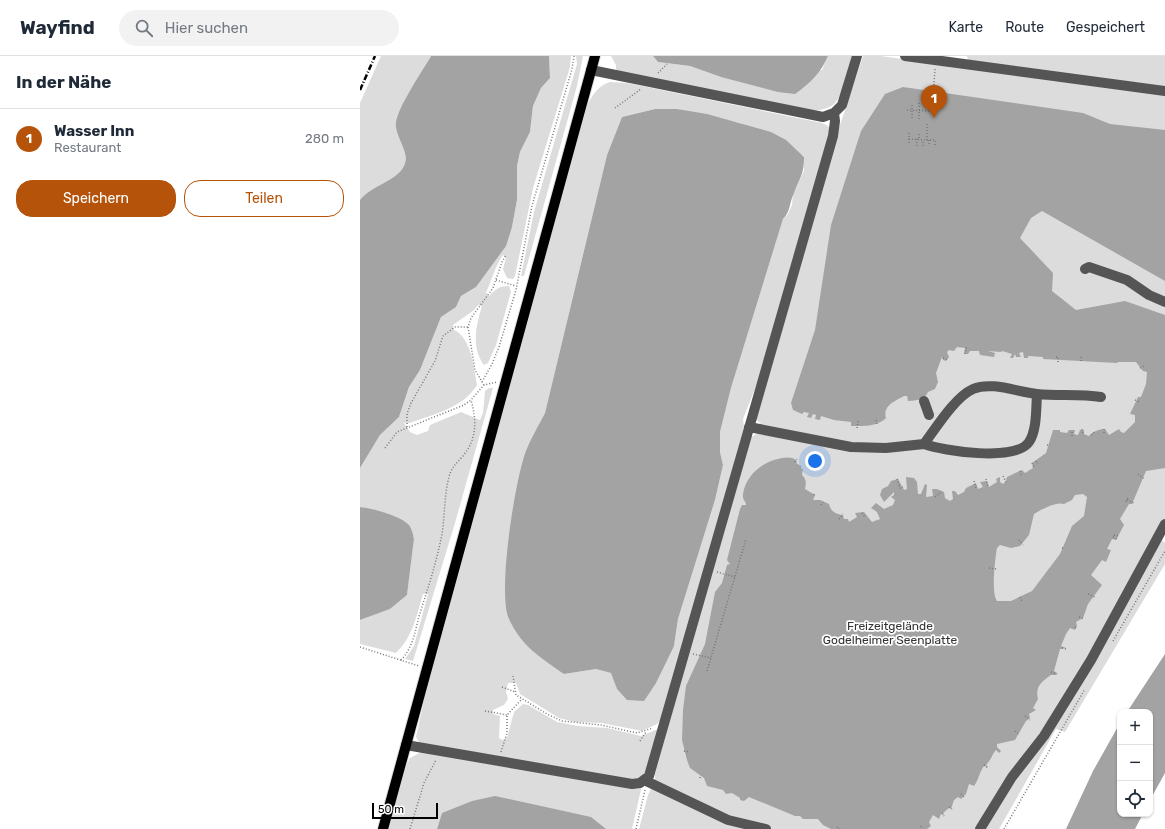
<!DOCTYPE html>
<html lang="de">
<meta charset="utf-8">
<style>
body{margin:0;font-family:Rubik,sans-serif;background:#f2f2f3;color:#1f2937}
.controls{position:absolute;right:12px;bottom:12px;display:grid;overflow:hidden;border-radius:8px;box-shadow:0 1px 3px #0004}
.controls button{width:36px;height:36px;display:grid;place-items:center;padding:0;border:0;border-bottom:1px solid #e0e1e3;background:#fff;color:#1f2937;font:20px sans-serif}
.scale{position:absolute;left:12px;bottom:10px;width:66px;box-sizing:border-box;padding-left:4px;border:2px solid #000;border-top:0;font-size:11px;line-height:14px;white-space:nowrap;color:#000;-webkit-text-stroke:3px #fff;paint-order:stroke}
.you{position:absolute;left:455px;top:405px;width:14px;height:14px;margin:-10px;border:3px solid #fff;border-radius:50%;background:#1a73e8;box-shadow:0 0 0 6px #1a73e833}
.badge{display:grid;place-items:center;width:26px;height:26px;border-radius:50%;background:#b45309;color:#fff;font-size:13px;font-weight:700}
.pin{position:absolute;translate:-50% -33px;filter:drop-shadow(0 1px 2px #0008)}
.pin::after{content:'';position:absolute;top:21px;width:14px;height:12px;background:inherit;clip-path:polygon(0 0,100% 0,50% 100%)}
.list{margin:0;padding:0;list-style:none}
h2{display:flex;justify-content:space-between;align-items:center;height:52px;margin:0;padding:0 16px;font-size:17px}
h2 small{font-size:13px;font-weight:400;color:#747a83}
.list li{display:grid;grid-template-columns:26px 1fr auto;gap:12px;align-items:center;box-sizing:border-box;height:60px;padding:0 16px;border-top:1px solid #e0e1e3}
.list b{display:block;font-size:15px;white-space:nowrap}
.list p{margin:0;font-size:13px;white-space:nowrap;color:#747a83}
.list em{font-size:13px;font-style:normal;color:#747a83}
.actions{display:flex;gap:8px;padding:12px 16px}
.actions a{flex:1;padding:9px 0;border:1px solid #b45309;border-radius:16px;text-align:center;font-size:14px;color:#b45309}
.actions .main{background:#b45309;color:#fff}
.icon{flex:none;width:22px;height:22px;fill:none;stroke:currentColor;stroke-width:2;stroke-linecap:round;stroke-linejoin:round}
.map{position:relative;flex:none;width:805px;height:773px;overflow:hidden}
header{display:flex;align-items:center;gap:24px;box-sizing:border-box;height:56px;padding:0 20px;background:#fff;border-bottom:1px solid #e0e1e3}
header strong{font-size:19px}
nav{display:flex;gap:22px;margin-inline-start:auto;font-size:14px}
.search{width:280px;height:36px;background:#f2f2f3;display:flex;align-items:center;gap:10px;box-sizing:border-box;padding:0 14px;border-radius:22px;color:#747a83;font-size:15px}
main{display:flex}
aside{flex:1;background:#fff}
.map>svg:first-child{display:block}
.green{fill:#dcdcdc;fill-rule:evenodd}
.water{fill:#a3a3a3;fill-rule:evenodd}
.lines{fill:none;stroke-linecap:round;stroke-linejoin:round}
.major-casing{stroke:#dbdbdb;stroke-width:12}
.path{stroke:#777;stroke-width:1.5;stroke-dasharray:1 2;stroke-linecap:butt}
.minor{stroke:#555;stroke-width:10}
.major{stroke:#000;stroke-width:10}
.rail{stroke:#000;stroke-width:2.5;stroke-dasharray:6 2 1 2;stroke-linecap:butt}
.labels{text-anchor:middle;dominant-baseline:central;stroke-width:3.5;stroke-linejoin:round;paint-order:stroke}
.park-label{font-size:12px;fill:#333;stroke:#fff}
</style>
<header>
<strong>Wayfind</strong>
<div class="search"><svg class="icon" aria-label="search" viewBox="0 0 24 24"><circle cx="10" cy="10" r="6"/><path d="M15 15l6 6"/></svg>Hier suchen</div>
<nav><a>Karte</a><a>Route</a><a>Gespeichert</a></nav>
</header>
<main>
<aside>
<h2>In der Nähe<small></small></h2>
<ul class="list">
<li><span class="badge">1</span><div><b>Wasser Inn</b><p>Restaurant</p></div><em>280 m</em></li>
</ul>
<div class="actions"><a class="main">Speichern</a><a>Teilen</a></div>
</aside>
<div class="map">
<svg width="805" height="773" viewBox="0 0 805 773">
<rect width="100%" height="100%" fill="#fff"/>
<path class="green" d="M21,0H71C64,12 37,55 36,65C36,79 50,97 44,111C37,125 10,130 0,144V47Z
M189,0H211L210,11L173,132L155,220L153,223L147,222L143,213L146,202L143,199C136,208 131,226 126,237L129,240C136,233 139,230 149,230L151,236L136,289L128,307L124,309C111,292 116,269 122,250L118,249L114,254L93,269L94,274C111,281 114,312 117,329C103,352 74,358 50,367H44L50,376L57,379L68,375L70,369L101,356L120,364L123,357L125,335L129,332H133L95,467L53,605L45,603L54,590L68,538H63C57,559 52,582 36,597L0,588V564L30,553L47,539L54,483C53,478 52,472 48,468C40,460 12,453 0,451V412L20,379L39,361L49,331L60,314L81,261L96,251L101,240L116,231L152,171L157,144V110L160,96L170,76L173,50L181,32L190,22Z
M216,0H223L217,30L164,220H161L174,156L217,8Z
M251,0H293L298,6L330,10L361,21L462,14L468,0H492C488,12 483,40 474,48C468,53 460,54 453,55L256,15V9Z
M503,0H520L805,38V477L802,484L805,487V508L705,676L696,673L639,773H279L288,739L295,724V718L388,384C394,379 399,377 404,371L396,363L477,78Z
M607,0H805V32L608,4Z
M250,26L267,27L462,67L468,70L470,73L406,305L383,363L384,371L303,662L297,668L282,675L242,667L215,666L199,662L160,638L156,627H148L146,636L148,643L144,649L133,654V658L140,660L139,682L142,684L147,682L154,656L163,648L168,649L197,666L218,670L247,672L281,680L298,673L286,718L274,725L60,688L56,681L66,636L226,51C233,39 237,30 250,26ZM295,53H317L380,67L444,100V115L433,138L432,149L428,158L423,163L371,332L360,376V396L363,409L355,444L318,563L314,590L257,633L252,617L236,613L204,618L166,396L185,357L247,99L262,61Z
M61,696L282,729L272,773H246L82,757L77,773H28L46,710L50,702Z"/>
<path class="water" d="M71,0H189L190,22L181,32L173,50L170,76L160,96L157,110V144L152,171L146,190L116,231L101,240L96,251L81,261L60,314L49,331L39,361L20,379L0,412V144C10,130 37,125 44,110C51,96 34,80 36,66C38,51 63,14 71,0Z
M293,0H468C461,17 450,27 435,38L418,36L361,21L330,10L298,6Z
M543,31L723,57L750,68L805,74V225L682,155L671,162L660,182L693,217L692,235L716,254L765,245L805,259V412L786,415L772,448H769L760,463L764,469L756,484L752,483L747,493L751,494L746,506L742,504L731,519L742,529L728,548L723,562L716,566L717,570L715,574L710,572L706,578L701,590L706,592L700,593L694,615L697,617L696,619H691C681,626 675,631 678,643L673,652L676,654L669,658L670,662L666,665L655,684L637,688V691L641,695L639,697L636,694C633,697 631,704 626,709L628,711L624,710C619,717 619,723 614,730L609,728L606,738L601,743L598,741L594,744L591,753L589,752L583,757L584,759L581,758L579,763L573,759L569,766L571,770L567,773H471L463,769L458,763H443L440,760H435L389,741L384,745L380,744V742L372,737L366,738L363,734L347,730L344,722L330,712L327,704L322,684L323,654L326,630L345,588L355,536L362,527L367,509L370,508L367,504L380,453L382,449H386C386,445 382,444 383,438C386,418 404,405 422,402C427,401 434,401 437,405L436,407L441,410V413H443L442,419C447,424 446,427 445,433L455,439L453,444H460L469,448C471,456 476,458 483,459L484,463H488L489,466L497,461L495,457L504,456L512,466L520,463L517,456L511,452L516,447L524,453L533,449L535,444L531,441L534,439V436L524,446L520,439L522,433L528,430L531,425L538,423L544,434L547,433L546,421L554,422L557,426L558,438H561L565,428L567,429L566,441L573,440L572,433H577L584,436L585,442L590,445L593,443L592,435H595L598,439L604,436L606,432L616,427L618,433L623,431L620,426L627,425L629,431L637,426L636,423L640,421V426L643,428L646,425L647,421L662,414L665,417L673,412L672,407L686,397L693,374H700V376L707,377L709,374H715L714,378L718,379L720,374H724V378L729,380C733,376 738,373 745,373L749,379L759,373L761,376L764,377L775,366V359L770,358L778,341H781L786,328L787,316L783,315L776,306H758L757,307L683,303V301L668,300V302H664L663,296L659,297L661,301H656L655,298L653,302H650L652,298L642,295L641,296L628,295L635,297L634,301L620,299L619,295H610L608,298H604L605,292L597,291L594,295L589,294L587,296L589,301L586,305L583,304L582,301L576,317L578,326L575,333L568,336C564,345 557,344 548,345L547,340H544C535,345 522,350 526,362C517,371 503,370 491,370V366L474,364L461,360L460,364L455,363L456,359L453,358L451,362L447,361L449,357L444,356L442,358L433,354L431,347L455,274L471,169L501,75L525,38ZM723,438L727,441L724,460L712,470L700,498L672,535L651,545H637C631,537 635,503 637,492L640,489L651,492L660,490L669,479L674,458C680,454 697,445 704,448L712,444L715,439Z
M295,53H317L347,58L411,76L426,84L444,101C444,119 440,121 434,137C429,147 431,155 423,163L371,332L360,376V396L363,409L355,444L318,563L314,590L296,627L284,645L267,644L257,633L251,617L236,613L204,618C180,601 162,591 149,563C137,538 155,423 166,395C171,382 179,369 185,357L247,99L262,61Z
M0,451C12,452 40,460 48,468C52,472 53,478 54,483L47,539L30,553L0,564Z
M805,598V717L790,744V656H767Z
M760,667V758H783L775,773H706L733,715Z
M135,740L231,761L246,773H77L82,757L112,745Z"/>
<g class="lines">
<g class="major-casing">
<path id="major" d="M23,773L235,0"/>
</g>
<path class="path" d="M298,17L307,8
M255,52L281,33
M547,54L572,55L575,13
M552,62V47
M559,63V47
M549,77V89
M559,78V83
M549,83L567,84V68
M567,84H575V90
M569,84V90
M557,90V83
M563,90V84
M136,224L156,230
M605,298L606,292H609
M696,301H698V306
M721,301V305
M583,302L588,304
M780,312L784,310
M122,326L132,308L139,291L156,234L172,150L212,13L214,0
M124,329L115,314L108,271L111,262L133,232L142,206L146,199
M775,344L780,346
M516,364L517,368
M47,371V358L51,347L75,305L83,280L95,271H108
M497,372L498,365
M722,373L723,379
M744,377V372
M731,379L734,376
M712,380V374
M687,389L690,390
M25,392L37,376L104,349L111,344L124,329L137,326
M676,405L678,408
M435,406L437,403
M672,407L674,411
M660,415L661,419
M778,418L784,423
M643,420L646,426
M537,423L540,432L543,431
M626,423L628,430
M614,425L616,432
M454,439L455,437
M575,441L582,435
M767,444L774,447
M766,446L768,442
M461,449L463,446
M502,457L505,461
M479,463L483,458
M754,479L759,480
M753,481L757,483
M659,484L663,489
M702,492L705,493
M629,512L636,513
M357,516L375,521
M728,538L735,541
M660,541L662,545
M719,561L724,563
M715,571L717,573
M753,585L805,495
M0,591L59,610
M702,592L706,593
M333,598L351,602
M41,604C55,589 55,572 61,554C69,529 77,504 82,478C85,459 84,440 89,421C91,412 96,408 102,401C117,384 117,365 111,344
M347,615L386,483
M691,616L697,618
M153,620L156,639L187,658L202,665L241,669L277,677L293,672
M142,631L155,636
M125,655L147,659
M665,660L670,664
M655,675L659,678
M280,685L286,676
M324,695L329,696
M141,696L147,677V659L162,643
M624,709L628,712
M340,722L341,719
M601,738L604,741
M589,751L592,753
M582,757L584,760
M561,770L562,773
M477,771L480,773
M50,773L64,727L76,704
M276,773L285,734
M644,773L725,633"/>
<path class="minor" d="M545,0L805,35
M231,14L463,61L474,57
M725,213L729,211L767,224L789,239L805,246
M564,345L569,359
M389,371L491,391L526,392L564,388C576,372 595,341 613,333C632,325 657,336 677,338C698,340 720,338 741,341
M564,388C584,395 655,406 669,386C677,375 676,352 677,338
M46,689L272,728L280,727L289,720L473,80L475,65L474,57L482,49L497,0
M284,724L368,764L406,773
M620,773L652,721L684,680L731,604L805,468"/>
<use href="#major" class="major"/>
<path class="rail" d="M0,34L15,0"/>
</g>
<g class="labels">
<g class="park-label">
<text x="530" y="570">Freizeitgelände<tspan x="530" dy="14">Godelheimer Seenplatte</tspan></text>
</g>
</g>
</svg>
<div class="controls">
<button>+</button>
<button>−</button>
<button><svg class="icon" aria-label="locate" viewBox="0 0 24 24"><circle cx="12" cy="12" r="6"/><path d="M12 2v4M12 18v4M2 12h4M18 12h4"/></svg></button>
</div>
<div class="scale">50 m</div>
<div class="you"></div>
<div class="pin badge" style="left:574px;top:62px">1</div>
</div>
</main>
